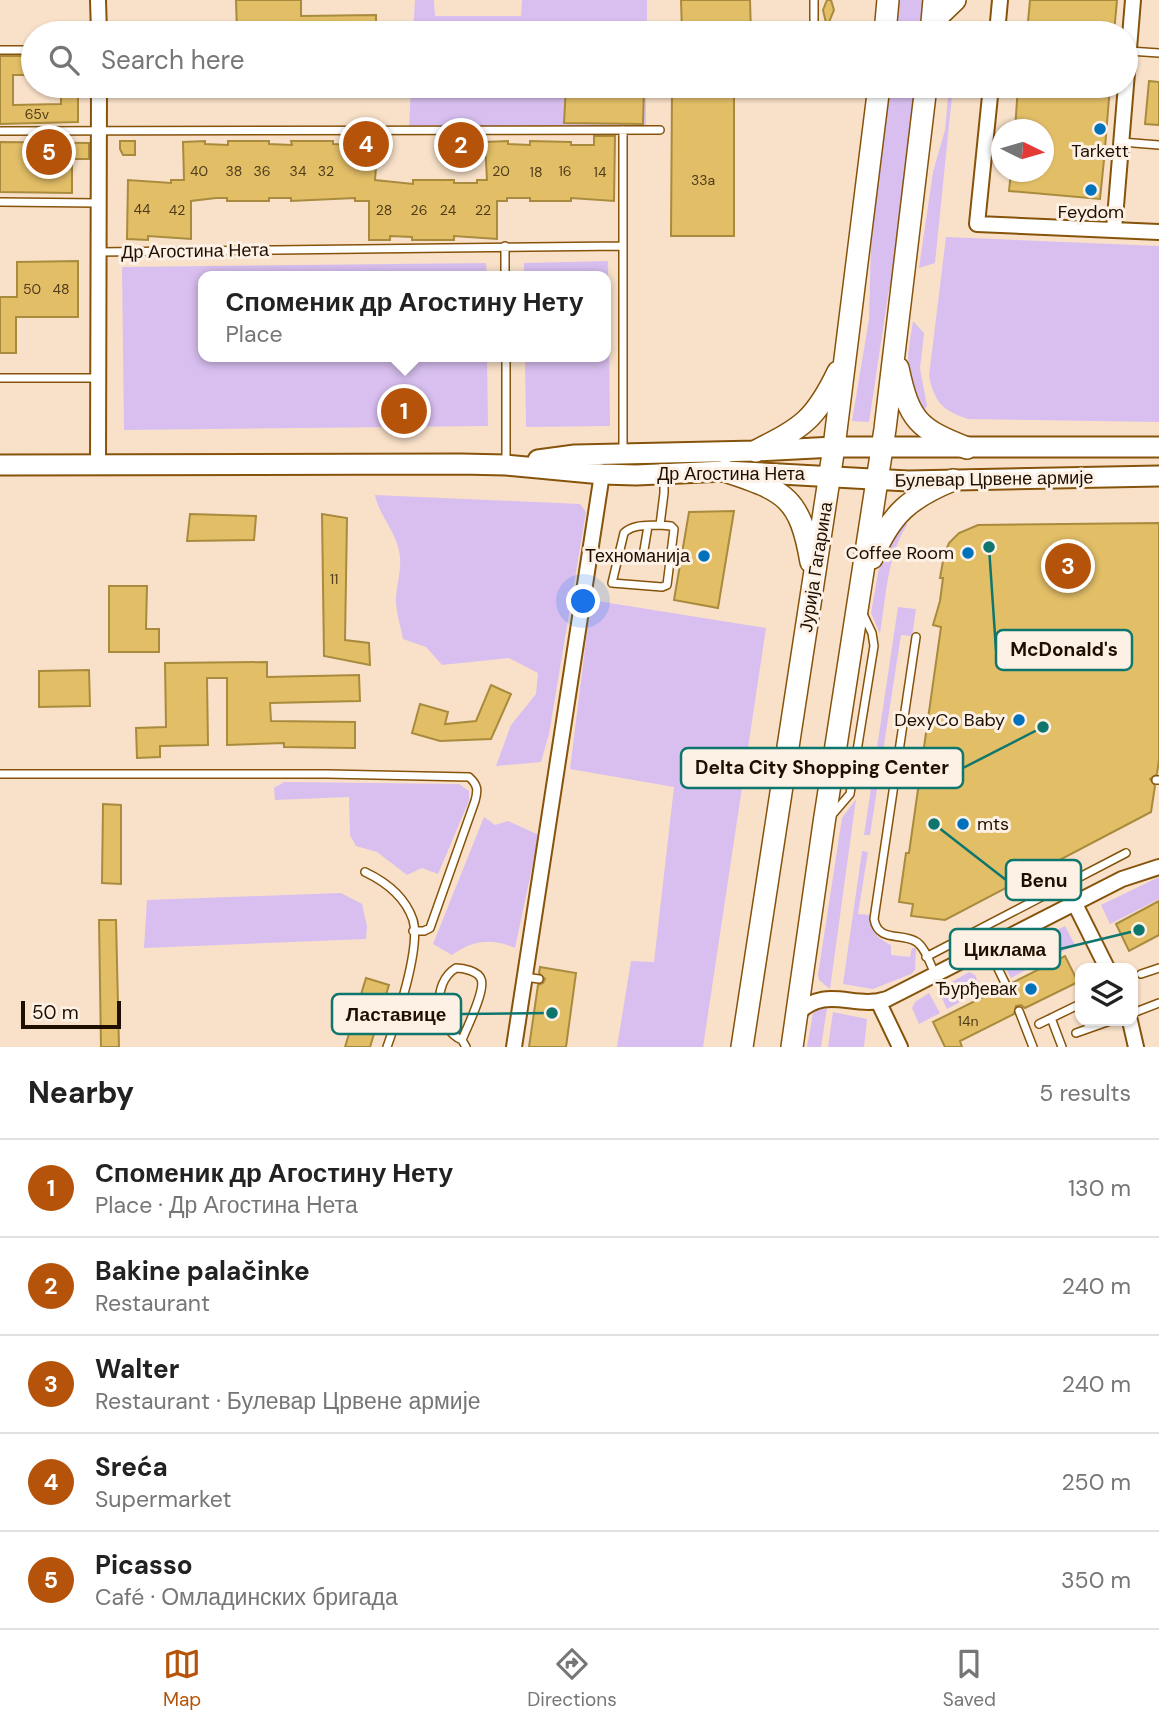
<!DOCTYPE html>
<meta charset="utf-8">
<style>
body{margin:0;font-family:"DM Sans",sans-serif;background:#f2f2f2;color:#222}
.controls{position:absolute;right:21px;bottom:21px;display:grid;overflow:hidden;border-radius:14px;box-shadow:0 2px 5px #0004}
.controls button{width:63px;height:63px;display:grid;place-items:center;padding:0;border:0;border-bottom:2px solid #e0e0e0;background:#fff;color:#222;font:35px sans-serif}
.compass{position:absolute;left:991px;top:119px;width:63px;height:63px;border-radius:50%;background:#fff;box-shadow:0 2px 5px #0004;rotate:95deg}
.scale{position:absolute;left:21px;bottom:18px;width:100px;box-sizing:border-box;padding-left:7px;border:4px solid #1f0f00;border-top:0;font-size:19px;line-height:24px;white-space:nowrap;color:#1f0f00;-webkit-text-stroke:5px #fdf1e5;paint-order:stroke}
.you{position:absolute;left:584px;top:602px;width:24px;height:24px;margin:-18px;border:5px solid #fff;border-radius:50%;background:#1a73e8;box-shadow:0 0 0 10px #1a73e833}
.badge{display:grid;place-items:center;width:46px;height:46px;border-radius:50%;background:#b45309;color:#fff;font-size:23px;font-weight:700}
.pin{position:absolute;translate:-50% -50%;border:4px solid #fff;box-shadow:0 2px 7px #0006}
.popup{position:absolute;left:198px;top:271px;width:413px;height:91px;box-sizing:border-box;display:grid;place-content:center;border-radius:14px;background:#fff;filter:drop-shadow(0 2px 5px #0005);font-size:23px;white-space:nowrap;color:#767676}
.popup b{font-size:26px;color:#222}
.popup::after{content:'';position:absolute;left:50%;top:100%;margin-left:-14px;border:14px solid transparent;border-top-color:#fff}
.list{margin:0;padding:0;list-style:none}
h2{display:flex;justify-content:space-between;align-items:center;height:91px;margin:0;padding:0 28px;font-size:30px}
h2 small{font-size:23px;font-weight:400;color:#767676}
.list li{display:grid;grid-template-columns:46px 1fr auto;gap:21px;align-items:center;box-sizing:border-box;height:98px;padding:0 28px;border-top:2px solid #e0e0e0}
.list b{display:block;font-size:26px;white-space:nowrap}
.list p{margin:0;font-size:23px;white-space:nowrap;color:#767676}
.list em{font-size:23px;font-style:normal;color:#767676}
.icon{flex:none;width:38px;height:38px;fill:none;stroke:currentColor;stroke-width:2;stroke-linecap:round;stroke-linejoin:round}
.map{position:relative;flex:none;width:1159px;height:1047px;overflow:hidden}
.search{position:absolute;background:#fff;box-shadow:0 2px 5px #0004;left:21px;right:21px;top:21px;height:77px;display:flex;align-items:center;gap:18px;box-sizing:border-box;padding:0 24px;border-radius:38px;color:#767676;font-size:26px}
.sheet{height:581px;background:#fff}
nav{display:flex;justify-content:space-around;align-items:center;box-sizing:border-box;height:98px;border-top:2px solid #e0e0e0;background:#fff;font-size:19px;color:#767676}
nav a{display:grid;justify-items:center;gap:4px}
nav .on{color:#b45309}
.map>svg:first-child{display:block}
.green{fill:#d8bff0}
.building{fill:#e2be67;stroke:#a98b3d;stroke-width:2}
.lines{fill:none;stroke-linecap:round;stroke-linejoin:round}
.service-casing{stroke:#86530b;stroke-width:10}
.minor-casing{stroke:#86530b;stroke-width:18}
.tertiary-casing{stroke:#86530b;stroke-width:23}
.secondary-casing{stroke:#86530b;stroke-width:24}
.service{stroke:#fff;stroke-width:7}
.minor{stroke:#fff;stroke-width:14}
.tertiary{stroke:#fff;stroke-width:19}
.secondary{stroke:#fff;stroke-width:21}
.poi-dot{fill:#0071bb;stroke:#fdf1e5;stroke-width:2.5}
.labels{text-anchor:middle;dominant-baseline:central;stroke-width:6;stroke-linejoin:round;paint-order:stroke}
.number-label{font-size:14px;fill:#503b1a}
.poi-label{font-size:18px;fill:#1f0f00;stroke:#fdf1e5;text-anchor:end}
.street-label{font-size:18px;fill:#1f0f00;stroke:#fdf1e5}
.leader{fill:none;stroke:#0f766e;stroke-width:2.5}
.callout-dot{fill:#0f766e;stroke:#fdf1e5;stroke-width:2.5}
.callout{fill:#fdf1e5;stroke:#0f766e;stroke-width:2.5}
.callout-label{font-size:19px;text-anchor:middle;font-weight:bold;fill:#1f0f00}
</style>
<div class="map">
<svg width="1159" height="1047" viewBox="0 0 1159 1047">
<rect width="100%" height="100%" fill="#f9e1c9"/>
<path class="green" d="M415,0H434L435,16H521L522,0H647V33H413Z
M898,0H925L922,33H894Z
M411,86H646V127L409,128Z
M889,86H916L893,287L889,289L869,422L852,421L869,319L871,245Z
M949,86H953L935,263L919,268L933,172L945,130Z
M946,237L1159,246V422L968,419C942,410 935,403 929,376Z
M608,261L610,426L526,427L525,357H605V276H524V263Z
M486,263L487,276H203V357H487L488,426L124,430L122,267Z
M913,321L924,333L920,368L927,406L923,412L909,379L908,354Z
M375,495L580,504L586,512L549,734L541,762L496,766L511,725L536,694L538,673L509,658L442,665L426,647L403,639C401,627 396,613 396,600C396,584 403,568 399,551C395,530 379,515 375,495Z
M903,517L907,525C887,556 886,598 880,634L871,613L878,573L884,548Z
M591,600L766,628L703,1047H617L631,961L654,962L674,787L570,769Z
M898,607L916,609L912,636L901,635L870,835H864Z
M284,782L459,784L469,791V801L438,874L422,868L407,875L377,852L356,846L350,835L349,797L275,800L274,788Z
M856,799L830,989L819,980L818,975L842,818Z
M484,817L495,825L508,821L539,835L515,948C492,938 473,940 452,955L433,944Z
M862,851L868,852L858,914L869,915C872,931 876,938 891,945V955L910,957L912,948H916L915,970L911,974L873,989L843,984Z
M1159,877V899L1110,924L1101,905Z
M341,893L362,904L367,926L366,939L144,948L147,900Z
M1065,926L1075,945L1054,956L1044,936Z
M1036,941L1046,959L1011,978L1002,962L1004,956Z
M969,972L975,975L982,990L947,1009L938,990Z
M929,993L940,1013L919,1024L912,1008L915,1002Z
M827,1008L821,1047H807L813,1013L816,1010Z
M833,1012L867,1019L864,1047H828Z"/>
<path class="building" d="M236,0H301V16L376,15V33L237,32Z
M681,0H750L751,33H682Z
M827,0H831L834,10L827,27L823,10Z
M1030,0H1117L1114,33H1027Z
M0,56H33V75H13V105L61,104V86H78V122L0,124Z
M1149,81L1159,82V125L1145,124Z
M566,86H644L643,124L564,123Z
M685,86H696V91H734V236H671L672,91H685Z
M1018,86H1110L1105,148L1098,153L1099,157L1104,160L1100,199L1009,191L1011,172H1044V130H1015Z
M594,136H615L614,201L571,198V201H530V198H507V201H497V239L454,236V240H412V237L390,236V240H369V201H355V198L291,201V198H269V201H227V198H216L191,201V239L148,236V240L127,239L128,180L171,183V180H184L183,142L205,141V144L228,145V141H269V144L292,145L291,141H333V144L355,145L356,141H378L375,180L413,184V180H454V183H477V180H487L485,142L508,141V144L530,145V141L571,142V145H594Z
M120,141H135V155H123L120,149Z
M0,142L89,143V159H72V193L0,192Z
M78,261V317H16V353H0V297H17V262Z
M734,511L718,608L674,600L689,512Z
M190,514L256,516L254,540L187,541Z
M322,514L347,518L345,640L369,643L370,665L324,656Z
M1159,523V759L1157,774L1150,779L1155,786L1151,812L945,920L911,916L913,904L899,902L906,853H909L941,627L933,625L940,601L943,578H940L944,555L949,543L959,533L978,525Z
M109,586H147L146,629H159V652H109Z
M267,662V677L359,675L360,701L270,703L271,721L355,722V748L284,747V743L227,745V678H207L208,745L160,746V757L137,758L136,728L166,727L165,663Z
M89,670L90,706L39,707V671Z
M491,685L511,694L491,739L440,741L412,733L420,704L448,712L445,724L476,721Z
M103,804L121,805V884L102,883Z
M1159,901V935L1129,951L1116,924Z
M99,920H116L119,1047H101Z
M1065,956L1078,982L1025,1008L1021,1005L1016,1006L1014,1014L960,1041L962,1047H945L933,1022L1001,988L1005,991L1009,990L1012,983Z
M540,967L576,973L566,1047H529L538,985L543,983L545,979L539,973Z
M366,978L389,985L370,1047H345Z"/>
<g class="lines">
<g class="service-casing">
<path id="service" d="M814,0V22L819,33
M0,50H33
M1129,51L1159,53
M0,131L660,130
M1121,142L1159,145
M1104,154L1120,155
M0,202L98,203
M505,246V276
M98,252L622,246
M506,357V465
M0,378H98
M623,452V130
M660,525L671,526L674,529L667,585L662,587L612,583L624,533C633,524 647,526 660,525Z
M660,525L664,493V474
M648,526L643,556L670,560
M916,637L874,919C878,942 900,933 915,941C925,946 930,964 935,974
M0,774H328L469,777C478,785 478,790 475,801L430,928L424,931H413
M1156,780H1159
M832,815L850,794L874,646L872,633L863,614
M365,872C386,882 405,896 413,920C421,947 397,1019 387,1047
M988,948L1006,985
M926,957L1126,853
M1141,974L1159,968
M525,977L539,979
M1019,1011L1033,1047
M1133,1013L1159,1003
M1051,1018L1062,1047
M1039,1024L1080,1004
M1076,1033L1110,1021
M462,1040C435,1028 431,983 456,968C463,968 478,971 481,979C486,990 467,1027 462,1040L466,1047"/>
</g>
<g class="minor-casing">
<path id="minor" d="M98,0L99,33
M997,33L1000,0
M991,86L977,224L1159,232
M1114,230L1133,0
M98,465L99,86
M1075,904L1107,968
M878,1001L900,1047
M797,1014C826,984 854,1010 887,999L1122,879L1159,867
M1130,1021L1136,1047
M514,1047L602,474"/>
</g>
<g class="tertiary-casing">
<path id="tertiary" d="M538,460L575,455L756,451L834,447H1159
M0,465L461,464L506,465L602,474L636,475L725,471L908,481L1159,476"/>
</g>
<g class="secondary-casing">
<path id="secondary" d="M932,22L955,0
M885,33L888,0
M931,33L934,0
M898,368C909,420 918,429 967,448
M756,451C803,427 815,420 838,372
M725,471C786,491 800,498 811,562
M872,558C891,514 909,498 953,480
M742,1047L834,447L879,86
M792,1047L824,823L885,429L926,86"/>
</g>
<use href="#service" class="service"/>
<use href="#minor" class="minor"/>
<use href="#tertiary" class="tertiary"/>
<use href="#secondary" class="secondary"/>
</g>
<g class="poi-dot">
<circle cx="1100" cy="129" r="7"/>
<circle cx="1091" cy="190" r="7"/>
<circle cx="968" cy="553" r="7"/>
<circle cx="704" cy="556" r="7"/>
<circle cx="1019" cy="720" r="7"/>
<circle cx="963" cy="824" r="7"/>
<circle cx="1031" cy="989" r="7"/>
</g>
<g class="labels">
<g class="number-label">
<text x="37" y="114">65v</text>
<text x="199" y="171">40</text>
<text x="234" y="171">38</text>
<text x="262" y="171">36</text>
<text x="298" y="171">34</text>
<text x="326" y="171">32</text>
<text x="501" y="171">20</text>
<text x="565" y="171">16</text>
<text x="536" y="172">18</text>
<text x="600" y="172">14</text>
<text x="703" y="180">33a</text>
<text x="142" y="209">44</text>
<text x="177" y="210">42</text>
<text x="384" y="210">28</text>
<text x="419" y="210">26</text>
<text x="448" y="210">24</text>
<text x="483" y="210">22</text>
<text x="32" y="289">50</text>
<text x="61" y="289">48</text>
<text x="334" y="579">11</text>
<text x="968" y="1021">14n</text>
</g>
<g class="poi-label">
<text x="1100" y="151" text-anchor="middle">Tarkett</text>
<text x="1091" y="212" text-anchor="middle">Feydom</text>
<text x="954" y="553">Coffee Room</text>
<text x="690" y="556">Техноманија</text>
<text x="1005" y="720">DexyCo Baby</text>
<text x="977" y="824" text-anchor="start">mts</text>
<text x="1017" y="989">Ђурђевак</text>
</g>
<g class="street-label">
<text transform="translate(195 251) rotate(-1)">Др Агостина Нета</text>
<text x="731" y="474">Др Агостина Нета</text>
<text transform="translate(994 479) rotate(-1)">Булевар Црвене армије</text>
<text transform="translate(816 567) rotate(-81)">Јурија Гагарина</text>
</g>
</g>
<path class="leader" d="M989 547L996 650M1043 727L963 768M934 824L1006 880M1139 930L1060 949M552 1013L461 1014"/>
<g class="callout-dot">
<circle cx="989" cy="547" r="7"/>
<circle cx="1043" cy="727" r="7"/>
<circle cx="934" cy="824" r="7"/>
<circle cx="1139" cy="930" r="7"/>
<circle cx="552" cy="1013" r="7"/>
</g>
<g class="callout">
<rect x="996" y="630" width="136" height="40" rx="7"/>
<rect x="681" y="748" width="282" height="40" rx="7"/>
<rect x="1006" y="860" width="75" height="40" rx="7"/>
<rect x="950" y="929" width="110" height="40" rx="7"/>
<rect x="332" y="994" width="129" height="40" rx="7"/>
</g>
<g class="callout-label">
<text x="1064" y="656">McDonald's</text>
<text x="822" y="774">Delta City Shopping Center</text>
<text x="1044" y="887">Benu</text>
<text x="1005" y="956">Циклама</text>
<text x="396" y="1021">Ластавице</text>
</g>
</svg>
<div class="controls">
<button><svg class="icon" aria-label="layers" viewBox="0 0 24 24"><path d="M12 4l9 5-9 5-9-5zM3 14l9 5 9-5"/></svg></button>
</div>
<svg class="compass" viewBox="-18 -18 36 36"><path d="M0-13l5 13h-10z" fill="#e53935"/><path d="M0 13l5-13h-10z" fill="#767676"/></svg>
<div class="scale">50 m</div>
<div class="you"></div>
<div class="pin badge" style="left:404px;top:411px">1</div>
<div class="popup"><b>Споменик др Агостину Нету</b>Place</div>
<div class="pin badge" style="left:461px;top:145px">2</div>
<div class="pin badge" style="left:1068px;top:566px">3</div>
<div class="pin badge" style="left:366px;top:144px">4</div>
<div class="pin badge" style="left:49px;top:152px">5</div>
<div class="search"><svg class="icon" aria-label="search" viewBox="0 0 24 24"><circle cx="10" cy="10" r="6"/><path d="M15 15l6 6"/></svg>Search here</div>
</div>
<section class="sheet">
<h2>Nearby<small>5 results</small></h2>
<ul class="list">
<li><span class="badge">1</span><div><b>Споменик др Агостину Нету</b><p>Place · Др Агостина Нета</p></div><em>130 m</em></li>
<li><span class="badge">2</span><div><b>Bakine palačinke</b><p>Restaurant</p></div><em>240 m</em></li>
<li><span class="badge">3</span><div><b>Walter</b><p>Restaurant · Булевар Црвене армије</p></div><em>240 m</em></li>
<li><span class="badge">4</span><div><b>Sreća</b><p>Supermarket</p></div><em>250 m</em></li>
<li><span class="badge">5</span><div><b>Picasso</b><p>Café · Омладинских бригада</p></div><em>350 m</em></li>
</ul>
</section>
<nav>
<a class="on"><svg class="icon" aria-label="map" viewBox="0 0 24 24"><path d="M3 6l6-2 6 2 6-2v14l-6 2-6-2-6 2zM9 4v14M15 6v14"/></svg>Map</a>
<a><svg class="icon" aria-label="directions" viewBox="0 0 24 24"><path d="M12 3l9 9-9 9-9-9zM9 14v-3h6M13 9l2 2-2 2"/></svg>Directions</a>
<a><svg class="icon" aria-label="saved" viewBox="0 0 24 24"><path d="M7 4h10v16l-5-4-5 4z"/></svg>Saved</a>
</nav>
